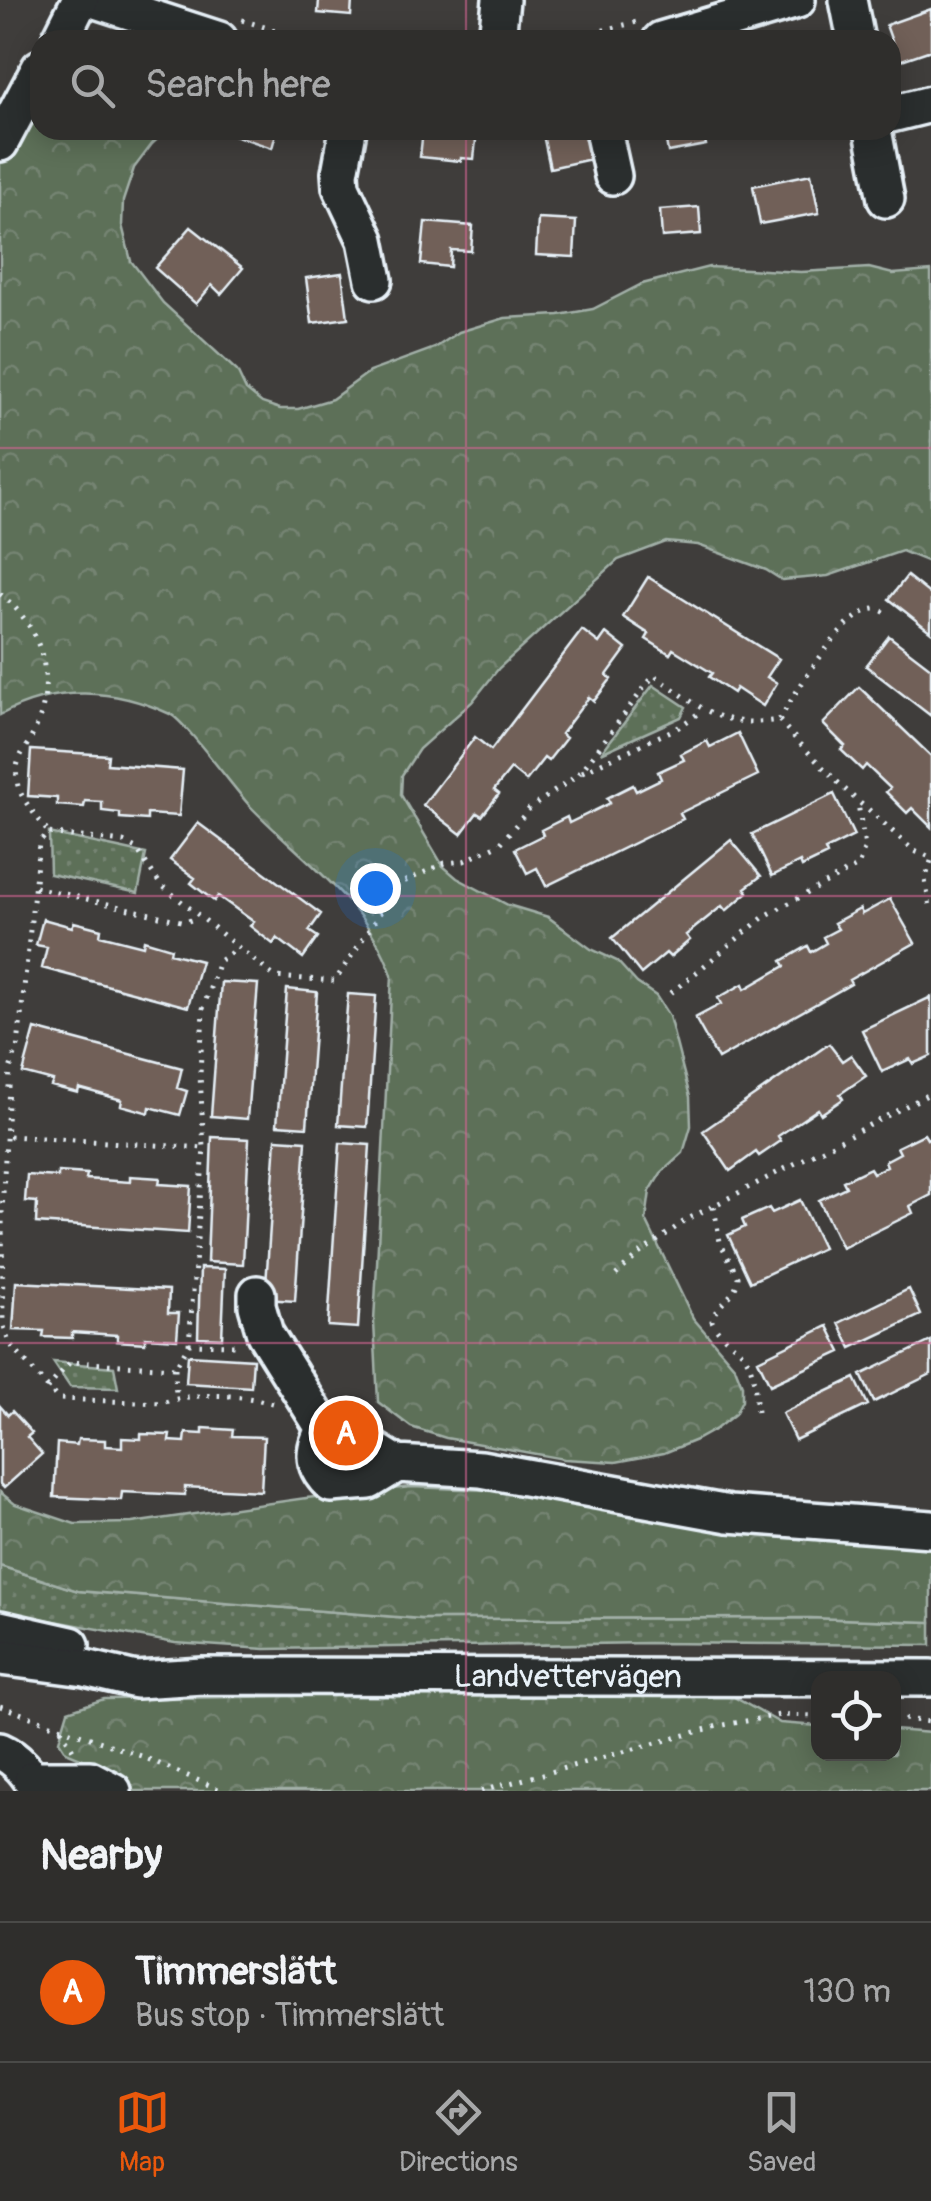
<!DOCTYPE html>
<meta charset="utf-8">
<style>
body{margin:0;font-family:Pangolin,sans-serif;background:#373634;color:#f1f3f6}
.controls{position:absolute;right:30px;bottom:30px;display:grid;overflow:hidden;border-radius:20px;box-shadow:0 5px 25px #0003}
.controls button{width:90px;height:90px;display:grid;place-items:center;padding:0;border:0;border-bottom:2px solid #4a4a48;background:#2f2e2c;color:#f1f3f6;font:50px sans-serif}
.you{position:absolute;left:375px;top:888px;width:35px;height:35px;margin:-25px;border:8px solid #fff;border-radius:50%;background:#1a73e8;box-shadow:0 0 0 15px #1a73e833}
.badge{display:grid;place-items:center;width:65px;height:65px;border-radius:50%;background:#ea580c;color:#fff;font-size:32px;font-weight:700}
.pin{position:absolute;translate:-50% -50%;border:5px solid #fff;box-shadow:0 2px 10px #0006}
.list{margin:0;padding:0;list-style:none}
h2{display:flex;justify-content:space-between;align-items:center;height:130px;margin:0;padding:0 40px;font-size:42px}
h2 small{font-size:32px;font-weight:400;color:#a7a8a9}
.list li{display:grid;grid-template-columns:65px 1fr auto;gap:30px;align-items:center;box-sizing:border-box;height:140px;padding:0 40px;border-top:2px solid #4a4a48}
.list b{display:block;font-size:38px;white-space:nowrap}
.list p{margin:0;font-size:32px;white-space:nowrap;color:#a7a8a9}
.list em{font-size:32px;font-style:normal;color:#a7a8a9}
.icon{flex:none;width:55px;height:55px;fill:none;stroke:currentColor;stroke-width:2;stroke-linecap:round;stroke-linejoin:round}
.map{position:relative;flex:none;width:931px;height:1791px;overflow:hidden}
.search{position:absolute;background:#2f2e2c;box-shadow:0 5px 25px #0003;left:30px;right:30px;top:30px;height:110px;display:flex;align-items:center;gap:25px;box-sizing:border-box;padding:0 35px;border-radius:30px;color:#a7a8a9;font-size:38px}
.sheet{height:270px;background:#2f2e2c}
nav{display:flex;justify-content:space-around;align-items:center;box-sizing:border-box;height:140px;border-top:2px solid #4a4a48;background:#2f2e2c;font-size:28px;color:#a7a8a9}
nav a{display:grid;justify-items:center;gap:5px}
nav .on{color:#ea580c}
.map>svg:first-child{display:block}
.grass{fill:url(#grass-dots);stroke:#a2b0a8;stroke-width:2.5}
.forest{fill:url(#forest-crowns);stroke:#a2b0a8;stroke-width:2.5}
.building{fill:#716159;stroke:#e8f1f8;stroke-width:2.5}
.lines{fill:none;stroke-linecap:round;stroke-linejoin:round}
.minor-casing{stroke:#e8f1f8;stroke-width:42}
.path{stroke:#e8f1f8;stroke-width:5;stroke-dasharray:2.5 8;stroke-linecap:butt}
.minor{stroke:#2a2d2e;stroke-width:35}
.grid{fill:none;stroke:#cf6492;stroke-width:2.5;stroke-opacity:0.55}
.labels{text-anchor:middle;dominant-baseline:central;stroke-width:8;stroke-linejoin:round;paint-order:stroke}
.street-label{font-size:32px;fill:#e8f1f8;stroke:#2a2d2e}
</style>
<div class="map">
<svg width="931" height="1791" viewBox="0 0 931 1791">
<defs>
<pattern id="grass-dots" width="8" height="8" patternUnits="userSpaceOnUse" patternTransform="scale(2.5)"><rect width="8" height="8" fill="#5d6f59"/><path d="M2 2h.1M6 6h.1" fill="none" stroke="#748472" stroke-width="1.8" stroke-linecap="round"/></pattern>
<pattern id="forest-crowns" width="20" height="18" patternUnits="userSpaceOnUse" patternTransform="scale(2.5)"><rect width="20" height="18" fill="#5d6f59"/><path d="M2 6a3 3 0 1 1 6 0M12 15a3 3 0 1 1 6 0" fill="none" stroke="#748472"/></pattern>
</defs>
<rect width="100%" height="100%" fill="#3f3d3b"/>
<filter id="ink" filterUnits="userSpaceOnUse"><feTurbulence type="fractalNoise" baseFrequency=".01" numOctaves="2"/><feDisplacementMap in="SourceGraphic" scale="20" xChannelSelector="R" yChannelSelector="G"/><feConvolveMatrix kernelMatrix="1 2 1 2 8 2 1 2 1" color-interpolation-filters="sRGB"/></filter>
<g filter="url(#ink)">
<path class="grass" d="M653,685L686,707L681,717L601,753Z
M49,833L146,854L138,893L50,874Z
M53,1362L114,1367L118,1388L70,1387Z
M0,1566L79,1591L421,1619L810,1618L931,1622V1645L649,1643L265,1649L175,1643L0,1611Z"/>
<path class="forest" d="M40,83V130H167L152,144L134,168L123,201L122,225L131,261L163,303L237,371L246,390L262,403L280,409H298L332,399L369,372L435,348L459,332L505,318L559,315L593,309L642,284L709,267L801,272L869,268L893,274L931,271V563L902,551L828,576L782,580L766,570L698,545L666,542L618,560L499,668L472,702L419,749L402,775L401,795L443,866L457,878L508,905L548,917L591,949L617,961L637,983L656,996L669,1016L690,1097L691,1126L683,1153L661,1173L650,1191L646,1220L693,1318L735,1367L742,1385V1400L735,1414L716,1429L696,1440L664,1453L616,1462L564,1459L446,1438L411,1427L378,1402L374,1322L392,975C366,900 303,861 250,806C234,789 184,720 170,714C114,688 55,685 0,715V163L7,141Z
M411,1487L512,1491L756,1528L931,1547V1622L810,1618L421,1619L78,1591L0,1566V1492L15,1504L75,1524L132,1523L306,1498Z
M554,1692L732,1696L780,1723L818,1726V1754H894V1730L931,1733V1791H95L90,1762L66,1752L59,1741L68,1711L104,1699Z"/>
<path class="building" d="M319,0H352L351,16L318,13Z
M931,9V50L899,61L886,25Z
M219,130H277L272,148Z
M423,130H477L474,159L461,158V161L420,157Z
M542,130H585L591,159L550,168Z
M664,130H703L706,145L668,152Z
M811,174L819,213L760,224L753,186Z
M699,207L701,234L662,237L660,210Z
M538,219L576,221L574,257L536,255Z
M425,222L473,226L471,251L451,250L450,267L421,264Z
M191,227L243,268L221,294L212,285L196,304L155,268Z
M342,273L348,318L312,323L306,278Z
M907,576L931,595V632L889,599Z
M648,577L779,659L767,677L777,683L763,706L736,688L733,693L709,677L712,673L673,649L670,654L646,639L649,634L623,617Z
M582,630L599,643L606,633L626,649L607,675L611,679L594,701L589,697L561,734L566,738L548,761L544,758L526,781L511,769L494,790L499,794L482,816L477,813L461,834L423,805L475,737L491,750Z
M889,636L931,668V716L866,666Z
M859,687L931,756V827L912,808L907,813L886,792L890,788L866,765L862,770L841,750L845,746L823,724Z
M738,733L758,775L680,813L683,819L546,886L537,868L527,873L515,849L543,835L541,830L567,817L569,823L610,803L607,798L633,785L636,791L661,779L658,772L684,760L681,754L707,741L710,747Z
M31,750L108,755L107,764L183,770L179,816L147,814V820L120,818V813L102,811V802L85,801L84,807L57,805V798L28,796Z
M834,794L854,836L825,850L827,855L802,867L800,862L772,876L752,834Z
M198,823L321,914L309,931L318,937L303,958L277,938L273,944L250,926L254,922L218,896L214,901L191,883L195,878L170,860Z
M731,840L761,876L745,888L748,892L726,911L722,906L686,935L690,940L670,957L666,953L641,974L612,938Z
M890,899L915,943L849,980L851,984L718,1059L695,1018L721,1004L718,998L743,984L745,989L785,966L782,961L808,946L811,952L826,943L823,937L838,929L834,923L860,909L862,914Z
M43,919L72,927L74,922L101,929L100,935L143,946L144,940L171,948L170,953L201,961L188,1007L42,968L47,947L36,945Z
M221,982L258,984L247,1119L211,1116Z
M287,989L317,992L307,1127L277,1125Z
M348,994L376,996L367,1127L338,1125Z
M931,997V1056L913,1064L910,1059L882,1072L862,1030Z
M35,1029L182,1068L177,1088L187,1091L180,1115L150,1107L149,1113L121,1105L122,1100L79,1088L78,1093L51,1086L53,1081L23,1073Z
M829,1044L842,1061L851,1055L866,1076L840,1094L843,1099L821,1114L818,1109L778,1136L781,1141L759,1156L756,1152L730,1171L703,1131Z
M924,1134L927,1139L931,1137V1195L910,1206L913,1213L842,1248L819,1200L846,1187L843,1181L870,1168L873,1173L887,1166L885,1161L900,1153L897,1147Z
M212,1137L249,1139L243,1264L207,1262Z
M276,1139L306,1141L295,1301L265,1299Z
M340,1143L370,1145L358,1328L328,1326Z
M58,1172L87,1174L86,1179L130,1182V1176L160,1178L159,1184L191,1186L188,1233L36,1223L37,1202L25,1201L27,1175L58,1177Z
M800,1200L823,1248L750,1282L728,1235L745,1227L742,1220L769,1208L772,1213Z
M200,1268L225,1269L222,1338L198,1337Z
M16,1282L169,1290L168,1313H179L177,1339L145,1337V1343L117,1341V1335L72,1332V1338L43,1337L44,1331L13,1330Z
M909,1289L921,1315L851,1348L839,1323Z
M828,1326L841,1352L770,1385L758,1360Z
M931,1341V1374L874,1402L861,1375Z
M188,1355L253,1359L251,1387L186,1383Z
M855,1378L868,1405L795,1440L782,1413Z
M0,1406L8,1415L12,1411L32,1433L27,1437L42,1454L4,1488L0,1484Z
M203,1428L233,1430L232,1436L264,1437L261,1491L185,1487V1495L122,1492L121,1500L54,1497L57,1443L77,1445L78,1439L105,1440V1446L122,1447V1438L141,1439V1434L170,1435L169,1441L185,1442L186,1433L203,1434Z"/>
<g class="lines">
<g class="minor-casing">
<g id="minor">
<path d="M96,0L219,40"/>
<path d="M848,0L856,40"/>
<path d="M60,40L80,0"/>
<path d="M497,40L501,0"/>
<path d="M661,40L797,0"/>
<path d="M891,114L931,104"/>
<path d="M348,130L340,173L341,187L366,240L374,280"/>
<path d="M603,130L613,176"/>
<path d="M873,130L886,199"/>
<path d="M0,143L40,68"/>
<path d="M257,1294V1306L265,1334L327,1433"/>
<path d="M397,1464L369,1481L331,1484C316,1470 312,1457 320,1438L335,1431L346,1433L397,1464L481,1469L729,1514L931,1529"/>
<path d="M0,1629L71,1645"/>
<path id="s1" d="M0,1657L85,1668L136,1680L203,1676L931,1678"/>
<path d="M0,1751C16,1758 31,1774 37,1791"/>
<path d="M33,1779H90L113,1791"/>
</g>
</g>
<path class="path" d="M242,20L306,40
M562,40L637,22
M0,594C43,627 58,682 34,732C26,750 14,758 17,780C18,798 39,817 48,833
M779,720C794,696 845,608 876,609C881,610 886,613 891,615
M582,772L679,727L703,710
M931,861L925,880L931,912
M35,887L185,922L197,918
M671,993L765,916L858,866L865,847L858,804
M9,1136L204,1148
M714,1207L720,1242L738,1277C737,1298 715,1303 712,1321C721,1340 737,1344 745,1356C755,1370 755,1395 757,1412
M616,1275L639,1254L686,1220L931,1093
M189,1344L236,1345
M175,1368L176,1398
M47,1389L70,1362L175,1368L189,1344L204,1148L200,1075L203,1009L219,961L238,948
M272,1403C239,1394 194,1392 162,1403L58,1399L9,1343L3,1323L2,1211L10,1069L18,1046L39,843L48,833L123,842L136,848L160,884L275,977L335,981L399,884L445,863L464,861L500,844L529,809L579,774L654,675C700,707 719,729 779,720C790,734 856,803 867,808L914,851L931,857
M0,1706L141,1756L223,1791
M894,1718L931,1722
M61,1729L73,1750
M481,1791L718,1726L780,1715L818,1716"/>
<use href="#minor" class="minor"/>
</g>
</g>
<path class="grid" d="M466,0V40M466,130V1791M0,448H931M0,896H931M0,1343H931"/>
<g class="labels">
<g class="street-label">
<text stroke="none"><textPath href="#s1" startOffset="570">Landvettervägen</textPath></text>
</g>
</g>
</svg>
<div class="controls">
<button><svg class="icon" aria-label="locate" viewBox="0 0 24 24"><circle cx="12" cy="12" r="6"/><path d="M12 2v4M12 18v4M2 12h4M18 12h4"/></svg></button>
</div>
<div class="you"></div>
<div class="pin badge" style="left:346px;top:1433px">A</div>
<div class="search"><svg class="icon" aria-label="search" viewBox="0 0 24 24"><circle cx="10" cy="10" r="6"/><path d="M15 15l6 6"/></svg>Search here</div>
</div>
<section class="sheet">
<h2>Nearby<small></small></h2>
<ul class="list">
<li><span class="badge">A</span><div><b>Timmerslätt</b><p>Bus stop · Timmerslätt</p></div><em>130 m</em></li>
</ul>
</section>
<nav>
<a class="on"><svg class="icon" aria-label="map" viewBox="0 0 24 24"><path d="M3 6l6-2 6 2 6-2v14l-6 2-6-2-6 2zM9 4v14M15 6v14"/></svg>Map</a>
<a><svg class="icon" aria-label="directions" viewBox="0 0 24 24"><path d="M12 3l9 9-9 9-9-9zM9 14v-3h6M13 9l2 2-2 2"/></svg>Directions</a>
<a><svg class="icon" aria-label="saved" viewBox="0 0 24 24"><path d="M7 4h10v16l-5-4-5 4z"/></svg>Saved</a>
</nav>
